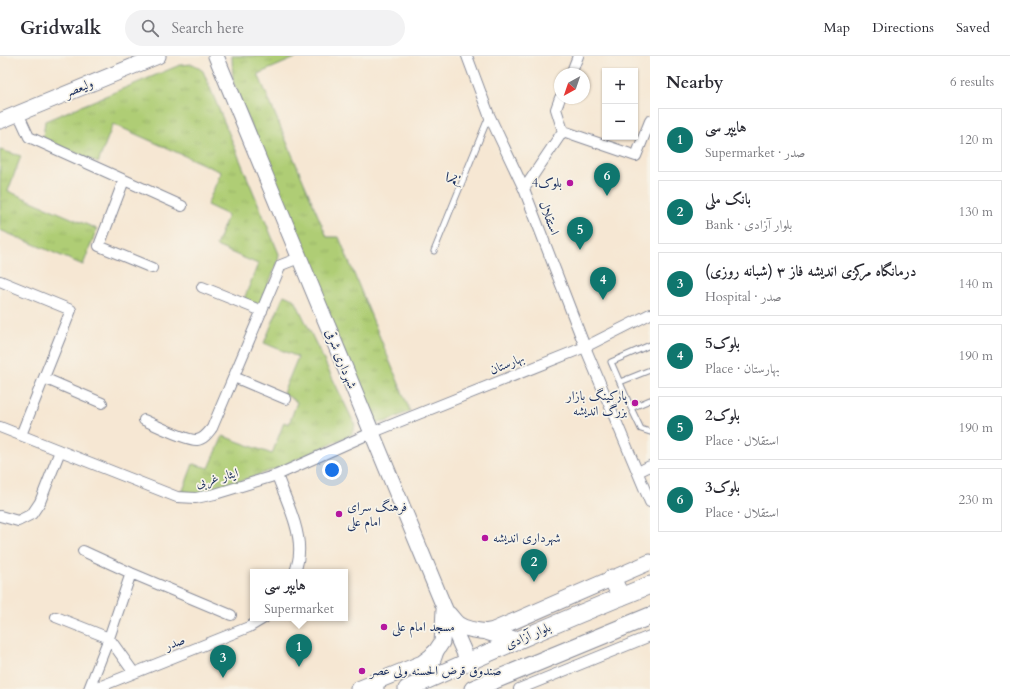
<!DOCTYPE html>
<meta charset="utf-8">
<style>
body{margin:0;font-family:Cardo,Amiri,serif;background:#f2f2f3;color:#2b2b33}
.controls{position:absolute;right:12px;top:12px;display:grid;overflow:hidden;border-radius:0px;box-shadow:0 1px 3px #0004}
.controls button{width:36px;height:36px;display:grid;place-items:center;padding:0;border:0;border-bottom:1px solid #e1e1e2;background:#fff;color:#2b2b33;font:20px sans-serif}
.compass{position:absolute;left:554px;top:12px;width:36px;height:36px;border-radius:50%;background:#fff;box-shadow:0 1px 3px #0004;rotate:220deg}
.you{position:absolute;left:332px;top:414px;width:14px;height:14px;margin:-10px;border:3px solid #fff;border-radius:50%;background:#1a73e8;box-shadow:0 0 0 6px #1a73e833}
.badge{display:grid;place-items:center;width:26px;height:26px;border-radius:50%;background:#0f766e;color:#fff;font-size:13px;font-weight:700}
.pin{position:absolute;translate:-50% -33px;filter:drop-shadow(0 1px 2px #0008)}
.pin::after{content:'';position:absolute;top:21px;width:14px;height:12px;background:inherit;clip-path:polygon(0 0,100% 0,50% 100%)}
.popup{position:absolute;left:250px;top:513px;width:98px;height:52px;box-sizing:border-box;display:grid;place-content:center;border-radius:0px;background:#fff;filter:drop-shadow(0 1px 3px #0005);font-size:13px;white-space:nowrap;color:#7c7c81}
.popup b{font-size:15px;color:#2b2b33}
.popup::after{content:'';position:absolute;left:50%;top:100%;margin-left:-8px;border:8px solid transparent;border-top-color:#fff}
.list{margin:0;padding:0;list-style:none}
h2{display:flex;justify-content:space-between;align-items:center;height:52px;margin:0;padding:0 16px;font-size:17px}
h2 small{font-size:13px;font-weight:400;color:#7c7c81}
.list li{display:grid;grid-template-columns:26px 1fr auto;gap:12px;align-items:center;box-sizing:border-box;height:64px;margin:0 8px 8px;padding:0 8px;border:1px solid #e1e1e2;border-radius:0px}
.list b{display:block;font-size:15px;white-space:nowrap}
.list p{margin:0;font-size:13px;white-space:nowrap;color:#7c7c81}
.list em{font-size:13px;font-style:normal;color:#7c7c81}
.icon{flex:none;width:22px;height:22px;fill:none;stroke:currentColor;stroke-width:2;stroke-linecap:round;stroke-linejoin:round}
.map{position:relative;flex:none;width:650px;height:633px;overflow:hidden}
header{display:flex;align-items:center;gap:24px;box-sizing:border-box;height:56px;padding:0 20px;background:#fff;border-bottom:1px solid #e1e1e2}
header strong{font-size:19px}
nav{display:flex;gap:22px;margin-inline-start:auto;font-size:14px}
.search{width:280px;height:36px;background:#f2f2f3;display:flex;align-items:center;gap:10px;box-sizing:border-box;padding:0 14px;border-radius:22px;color:#7c7c81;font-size:15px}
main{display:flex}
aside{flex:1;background:#fff}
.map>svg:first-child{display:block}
.park{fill:url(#park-tufts);stroke:#657e69}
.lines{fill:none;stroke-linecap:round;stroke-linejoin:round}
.lane-casing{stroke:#888b98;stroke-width:7}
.street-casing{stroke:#888b98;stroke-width:12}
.secondary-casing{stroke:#888b98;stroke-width:17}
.primary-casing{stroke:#888b98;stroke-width:19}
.lane{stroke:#fff;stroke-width:5}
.street{stroke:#fff;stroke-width:10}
.secondary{stroke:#fff;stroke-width:15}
.primary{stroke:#fff;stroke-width:17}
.poi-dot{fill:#b5179e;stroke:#f7f3e8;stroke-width:1.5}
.labels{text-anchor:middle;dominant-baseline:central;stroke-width:3.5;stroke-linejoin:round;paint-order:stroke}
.street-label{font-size:13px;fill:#1b2f5e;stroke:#f7f3e8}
.poi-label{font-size:13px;fill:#1b2f5e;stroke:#f7f3e8;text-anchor:start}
</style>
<header>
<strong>Gridwalk</strong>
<div class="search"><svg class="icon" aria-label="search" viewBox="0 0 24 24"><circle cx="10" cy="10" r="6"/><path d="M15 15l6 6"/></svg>Search here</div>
<nav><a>Map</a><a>Directions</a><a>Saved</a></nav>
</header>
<main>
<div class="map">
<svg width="650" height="633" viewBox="0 0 650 633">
<defs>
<pattern id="park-tufts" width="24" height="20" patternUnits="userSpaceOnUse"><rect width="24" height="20" fill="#afcd74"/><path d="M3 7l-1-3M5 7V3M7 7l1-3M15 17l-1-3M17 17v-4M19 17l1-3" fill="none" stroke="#96b067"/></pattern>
</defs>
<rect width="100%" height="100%" fill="#f7f3e8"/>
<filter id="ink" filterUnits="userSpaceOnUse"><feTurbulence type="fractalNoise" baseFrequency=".025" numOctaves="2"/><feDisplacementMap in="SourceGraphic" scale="8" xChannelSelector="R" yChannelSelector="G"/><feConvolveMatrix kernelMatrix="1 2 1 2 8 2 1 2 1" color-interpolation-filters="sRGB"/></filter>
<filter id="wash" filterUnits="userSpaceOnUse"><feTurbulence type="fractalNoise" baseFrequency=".012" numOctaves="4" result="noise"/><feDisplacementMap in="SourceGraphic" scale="16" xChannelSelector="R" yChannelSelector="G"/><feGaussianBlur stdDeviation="0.9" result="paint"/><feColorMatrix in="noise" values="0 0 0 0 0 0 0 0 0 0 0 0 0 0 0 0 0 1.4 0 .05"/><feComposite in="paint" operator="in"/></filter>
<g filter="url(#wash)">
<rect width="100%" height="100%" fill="#f6e7d3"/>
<path class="park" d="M232,0H300L258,18L327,181H339L410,355L385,366L373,367L233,26Z
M193,8L203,15L279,198L278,206L259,250L244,243L258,208L216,190L228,159L207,149L221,116L113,68L98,107L43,82L45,65L180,9Z
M0,94L21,100L8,135L97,173L83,209L0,174Z
M284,239L295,244L355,369L352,378L275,413L212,435L192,439L182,437L193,408L209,412L223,380L272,398L284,366L289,368L297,346L283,337L298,301L264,287Z"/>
</g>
<g filter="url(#ink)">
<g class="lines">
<g class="lane-casing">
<path id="lane" d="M434,195L489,60
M650,289L611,306L631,352L641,373L650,376
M620,326L650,314
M631,352L650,344"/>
</g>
<g class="street-casing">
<path id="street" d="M467,0L489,59L524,133L585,291L650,446
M571,18L578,0
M560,42L556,53L563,75
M18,57L29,81L182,150
M124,124L99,190L152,212
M524,133L563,75L636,100L650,65
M0,225L71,254L21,379
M202,231L262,255
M234,321L286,343
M44,322L102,347
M144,364C155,369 187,385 197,384C204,383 208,377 212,372L281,209L299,202
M0,371L177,441L196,442L215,438L277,419L371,377L585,291L650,258
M638,416L650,410
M277,419C285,442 301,473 299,497C299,504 297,510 295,516
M0,460L18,465L32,458L40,446L60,395
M83,495L131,517L231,559
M56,561L109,582L134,617
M89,633L109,582L131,517
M94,633L249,571L264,562
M519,633L650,580"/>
</g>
<g class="secondary-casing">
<path id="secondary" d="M216,0L444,551L468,605
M0,65L158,0
M449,558C452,561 454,565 458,568C466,574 479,575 489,576L650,506
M358,633L422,607L434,598L442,586L443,573L444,554"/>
</g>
<g class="primary-casing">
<path id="primary" d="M612,522L621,541
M489,576L517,585
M424,625L434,598
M373,627L375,633
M407,633C487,597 568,562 650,529
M473,633L650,560"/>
</g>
<use href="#lane" class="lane"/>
<use href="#street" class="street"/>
<use href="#secondary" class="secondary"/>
<use href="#primary" class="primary"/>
</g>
</g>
<g class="poi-dot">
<circle cx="570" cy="127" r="4"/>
<circle cx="635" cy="347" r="4"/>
<circle cx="339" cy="458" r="4"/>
<circle cx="485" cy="482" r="4"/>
<circle cx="384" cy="571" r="4"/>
<circle cx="362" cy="615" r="4"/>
</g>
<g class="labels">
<g class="street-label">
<text transform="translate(79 32) rotate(-22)">ولیعصر</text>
<text transform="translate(452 123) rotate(-68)">یکم</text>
<text transform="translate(549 162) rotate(69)">استقلال</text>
<text transform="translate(341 303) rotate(68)">شهرداری شرقی</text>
<text transform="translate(507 308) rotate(-22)">بهارستان</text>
<text transform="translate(217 422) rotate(-15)">ایثار غربی</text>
<text transform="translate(528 580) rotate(-23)">بلوار آزادی</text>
<text transform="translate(175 587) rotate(-22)">صدر</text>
</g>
<g class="poi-label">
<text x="562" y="127" text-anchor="end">بلوک4</text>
<text x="627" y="340" text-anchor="end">پارکینگ بازار<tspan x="627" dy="15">بزرگ اندیشه</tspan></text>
<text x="347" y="451">فرهنگ سرای<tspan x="347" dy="15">امام علی</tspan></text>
<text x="493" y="482">شهرداری اندیشه</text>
<text x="392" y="571">مسجد امام علی</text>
<text x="370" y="615">صندوق قرض الحسنه ولی عصر</text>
</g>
</g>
</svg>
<div class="controls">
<button>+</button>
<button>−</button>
</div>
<svg class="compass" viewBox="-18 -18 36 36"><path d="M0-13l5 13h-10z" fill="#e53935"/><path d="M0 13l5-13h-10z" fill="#7c7c81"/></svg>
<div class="you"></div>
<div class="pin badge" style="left:299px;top:611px">1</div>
<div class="popup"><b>هایپر سی</b>Supermarket</div>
<div class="pin badge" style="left:534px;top:526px">2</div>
<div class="pin badge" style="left:223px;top:622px">3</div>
<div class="pin badge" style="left:603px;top:244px">4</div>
<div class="pin badge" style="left:580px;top:194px">5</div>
<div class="pin badge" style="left:607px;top:140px">6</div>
</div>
<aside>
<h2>Nearby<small>6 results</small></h2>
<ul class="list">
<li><span class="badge">1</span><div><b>هایپر سی</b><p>Supermarket · صدر</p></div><em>120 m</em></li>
<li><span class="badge">2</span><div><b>بانک ملی</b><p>Bank · بلوار آزادی</p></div><em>130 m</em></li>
<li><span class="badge">3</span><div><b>درمانگاه مرکزی اندیشه فاز ۳ (شبانه روزی)</b><p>Hospital · صدر</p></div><em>140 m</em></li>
<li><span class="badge">4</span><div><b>بلوک5</b><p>Place · بهارستان</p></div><em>190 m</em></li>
<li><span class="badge">5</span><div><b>بلوک2</b><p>Place · استقلال</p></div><em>190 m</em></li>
<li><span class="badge">6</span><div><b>بلوک3</b><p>Place · استقلال</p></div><em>230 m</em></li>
</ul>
</aside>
</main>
